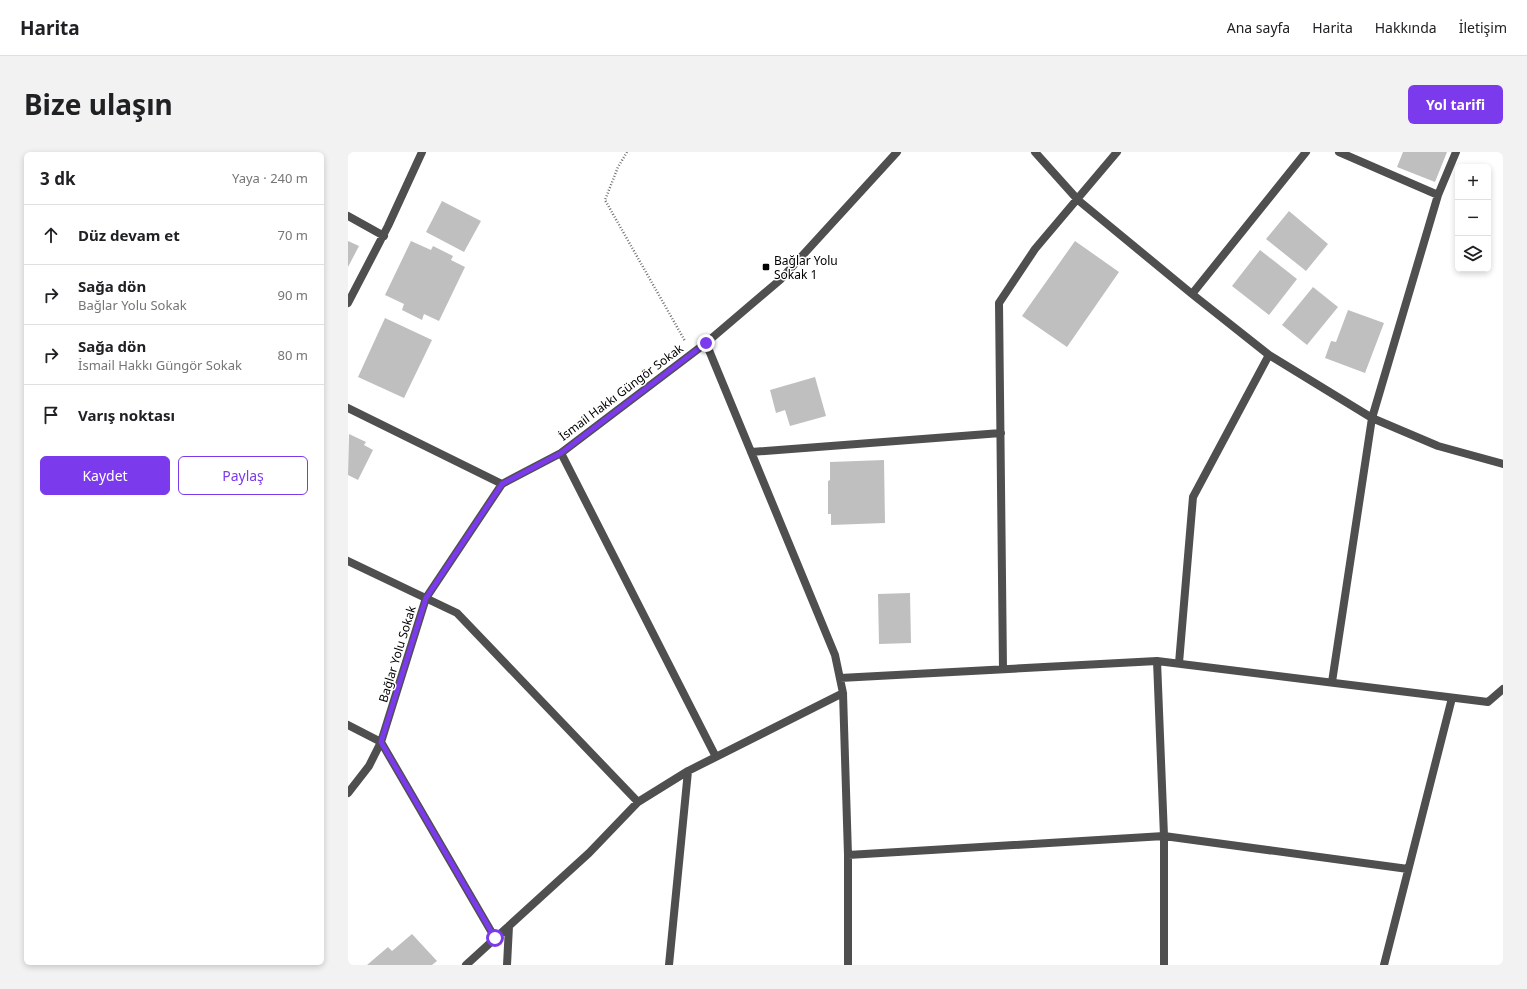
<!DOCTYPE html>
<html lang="tr">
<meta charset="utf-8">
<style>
body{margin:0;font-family:"Noto Sans",sans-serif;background:#f2f2f2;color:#202124}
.controls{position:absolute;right:12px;top:12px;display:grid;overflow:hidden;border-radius:6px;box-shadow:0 2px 6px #0003}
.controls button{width:36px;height:36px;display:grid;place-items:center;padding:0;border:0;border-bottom:1px solid #e0e0e0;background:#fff;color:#202124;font:20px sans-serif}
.stop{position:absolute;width:12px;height:12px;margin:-9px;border:3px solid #7c3aed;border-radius:50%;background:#fff}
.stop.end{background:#7c3aed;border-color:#fff;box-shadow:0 1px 4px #0008}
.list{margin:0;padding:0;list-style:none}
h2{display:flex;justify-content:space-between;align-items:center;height:52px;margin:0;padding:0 16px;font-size:17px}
h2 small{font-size:13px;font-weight:400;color:#757577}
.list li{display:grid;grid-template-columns:26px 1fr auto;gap:12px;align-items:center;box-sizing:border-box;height:60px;padding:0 16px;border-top:1px solid #e0e0e0}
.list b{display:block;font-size:15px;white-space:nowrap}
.list p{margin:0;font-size:13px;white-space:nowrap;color:#757577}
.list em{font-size:13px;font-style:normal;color:#757577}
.actions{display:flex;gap:8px;padding:12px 16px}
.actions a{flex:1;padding:9px 0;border:1px solid #7c3aed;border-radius:6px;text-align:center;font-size:14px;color:#7c3aed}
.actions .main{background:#7c3aed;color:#fff}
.icon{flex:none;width:22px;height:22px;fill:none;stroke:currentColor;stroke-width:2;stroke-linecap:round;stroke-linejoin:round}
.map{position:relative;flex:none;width:1155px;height:813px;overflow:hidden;border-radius:6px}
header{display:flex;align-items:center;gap:24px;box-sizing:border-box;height:56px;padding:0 20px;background:#fff;border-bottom:1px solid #e0e0e0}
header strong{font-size:19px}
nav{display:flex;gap:22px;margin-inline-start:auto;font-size:14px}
.intro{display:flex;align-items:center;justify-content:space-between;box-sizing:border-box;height:96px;padding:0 24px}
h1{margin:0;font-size:28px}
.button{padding:10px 18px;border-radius:6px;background:#7c3aed;color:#fff;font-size:14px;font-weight:700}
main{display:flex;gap:24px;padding:0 24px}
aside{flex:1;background:#fff;border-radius:6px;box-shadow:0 2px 6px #0003}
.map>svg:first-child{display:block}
.building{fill:#bfbfbf}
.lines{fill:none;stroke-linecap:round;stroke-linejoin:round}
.path{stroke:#717171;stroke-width:2.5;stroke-dasharray:1 2;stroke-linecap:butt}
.minor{stroke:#4f4f4f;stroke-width:8}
.route{stroke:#7c3aed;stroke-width:5}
.poi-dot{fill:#000;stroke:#fff;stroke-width:1.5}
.labels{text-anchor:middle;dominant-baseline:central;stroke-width:3;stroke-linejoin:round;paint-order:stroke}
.poi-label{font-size:12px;fill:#000;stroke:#fff;text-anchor:start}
.street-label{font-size:12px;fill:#000;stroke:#fff}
</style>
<header>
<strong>Harita</strong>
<nav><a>Ana sayfa</a><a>Harita</a><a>Hakkında</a><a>İletişim</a></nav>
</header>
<div class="intro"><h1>Bize ulaşın</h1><a class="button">Yol tarifi</a></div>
<main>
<aside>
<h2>3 dk<small>Yaya · 240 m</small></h2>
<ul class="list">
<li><svg class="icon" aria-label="ahead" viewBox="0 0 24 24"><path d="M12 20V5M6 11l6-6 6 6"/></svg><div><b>Düz devam et</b></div><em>70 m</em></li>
<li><svg class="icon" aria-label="right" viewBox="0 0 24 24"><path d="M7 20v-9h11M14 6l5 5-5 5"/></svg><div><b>Sağa dön</b><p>Bağlar Yolu Sokak</p></div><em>90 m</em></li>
<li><svg class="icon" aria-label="right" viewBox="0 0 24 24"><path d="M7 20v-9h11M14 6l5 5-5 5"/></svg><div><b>Sağa dön</b><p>İsmail Hakkı Güngör Sokak</p></div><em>80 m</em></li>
<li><svg class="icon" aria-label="arrive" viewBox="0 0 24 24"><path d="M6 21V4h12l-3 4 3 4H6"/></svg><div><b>Varış noktası</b></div></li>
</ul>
<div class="actions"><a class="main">Kaydet</a><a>Paylaş</a></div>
</aside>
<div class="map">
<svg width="1155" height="813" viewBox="0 0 1155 813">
<rect width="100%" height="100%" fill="#fff"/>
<path class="building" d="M1055,0H1099L1087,30L1049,15Z
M94,49L133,69L116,100L78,80Z
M941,59L980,92L958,119L918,87Z
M0,89L11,94L0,115Z
M63,89L83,98L85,94L105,104L103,108L117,115L91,169L76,162L74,168L54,158L56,152L37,143Z
M727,89L771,120L719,195L674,164Z
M912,98L949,127L921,163L884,134Z
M965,135L990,155L959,193L934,173Z
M1000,158L1036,171L1017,221L977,206L983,189L988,190Z
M37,166L84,188L56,246L10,225Z
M467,225L478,264L442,274L437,258L428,261L422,238Z
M1,282L18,290L16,293L25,298L10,328L0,323Z
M536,308L537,371L483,373V362H480V329L482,328V310Z
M562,441L563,491L531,492L530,442Z
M64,782L89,809L84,813H19L40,795L44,799Z"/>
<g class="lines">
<path class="path" d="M279,0L270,15L257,48L337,189"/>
<path class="minor" d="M687,0L730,48L844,142L921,203L1024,266L1090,294L1155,312
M991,0L1090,43
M0,64L36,84
M844,142L958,0
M0,151L40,74L74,0
M358,191L487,503L495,541L500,703V813
M0,256L154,332
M403,300L653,281
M213,301L368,605
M0,409L109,461L290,650
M809,509L816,684V813
M831,511L845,345L921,203
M655,517L651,151L687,97L769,0
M492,526L809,509L1140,550L1155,537
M984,530L1024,266L1090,43L1108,0
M0,573L33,590L147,786
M0,641L21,614L33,590L78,446L154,332L213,301L358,191L432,128L549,0
M500,703L816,684L1060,717
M118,813L241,701L290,650L340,619L495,541
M159,813L161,774
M321,813L340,619
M1036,813L1104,546"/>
</g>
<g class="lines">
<path class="route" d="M147,786L33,590L78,446L154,332L213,301L358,191"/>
</g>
<rect class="poi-dot" x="414" y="111" width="8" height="8" rx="2"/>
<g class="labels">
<g class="poi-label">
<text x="426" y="108">Bağlar Yolu<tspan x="426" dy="14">Sokak 1</tspan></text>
</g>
<g class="street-label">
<text transform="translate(273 240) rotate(-37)">İsmail Hakkı Güngör Sokak</text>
<text transform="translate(49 502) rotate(-73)">Bağlar Yolu Sokak</text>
</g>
</g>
</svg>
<div class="controls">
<button>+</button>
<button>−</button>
<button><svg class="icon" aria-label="layers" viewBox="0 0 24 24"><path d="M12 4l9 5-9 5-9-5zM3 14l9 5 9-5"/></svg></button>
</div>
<div class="stop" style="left:147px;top:786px"></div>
<div class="stop end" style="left:358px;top:191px"></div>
</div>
</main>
